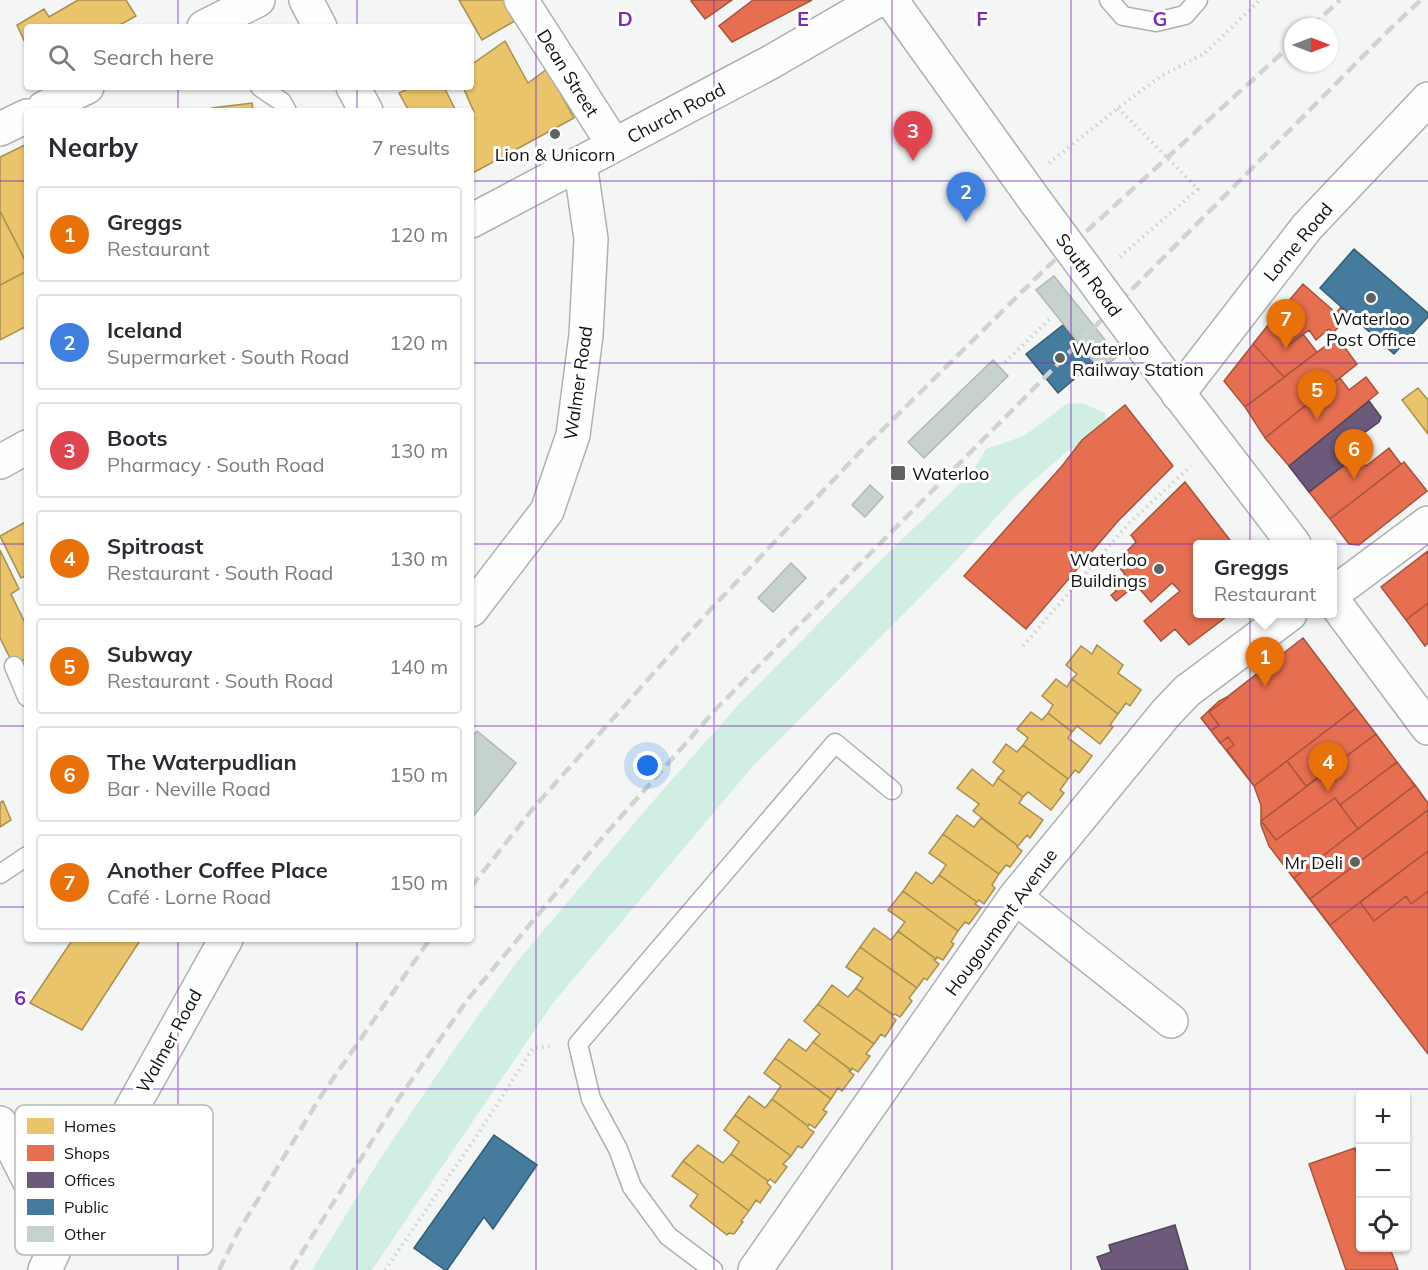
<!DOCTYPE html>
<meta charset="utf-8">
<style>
body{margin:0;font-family:Mulish,sans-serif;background:#f2f2f3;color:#2b2b33}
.controls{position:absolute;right:18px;bottom:18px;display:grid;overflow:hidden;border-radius:6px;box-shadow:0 2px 4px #0004}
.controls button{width:54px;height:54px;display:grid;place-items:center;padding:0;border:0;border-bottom:2px solid #e1e1e2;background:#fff;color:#2b2b33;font:30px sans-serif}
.compass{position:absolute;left:1284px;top:18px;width:54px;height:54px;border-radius:50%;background:#fff;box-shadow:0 2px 4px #0004;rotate:90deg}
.you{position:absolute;left:648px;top:766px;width:21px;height:21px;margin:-15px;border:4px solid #fff;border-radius:50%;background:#1a73e8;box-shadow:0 0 0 9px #1a73e833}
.badge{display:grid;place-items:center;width:39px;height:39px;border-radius:50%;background:#ea580c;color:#fff;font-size:20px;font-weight:700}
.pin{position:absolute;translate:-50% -50px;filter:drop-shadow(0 2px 3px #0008)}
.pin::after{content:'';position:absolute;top:32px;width:21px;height:18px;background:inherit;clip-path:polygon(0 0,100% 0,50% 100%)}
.popup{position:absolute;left:1193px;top:540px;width:144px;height:78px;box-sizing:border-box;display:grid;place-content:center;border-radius:6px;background:#fff;filter:drop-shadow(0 2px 4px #0005);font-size:20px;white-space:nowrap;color:#7c7c81}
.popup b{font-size:22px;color:#2b2b33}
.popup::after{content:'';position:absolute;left:50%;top:100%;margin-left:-12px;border:12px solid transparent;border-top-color:#fff}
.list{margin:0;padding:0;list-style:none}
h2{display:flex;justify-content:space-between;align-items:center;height:78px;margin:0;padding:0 24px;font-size:26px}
h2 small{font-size:20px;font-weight:400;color:#7c7c81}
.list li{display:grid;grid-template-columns:39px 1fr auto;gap:18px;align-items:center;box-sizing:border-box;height:96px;margin:0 12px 12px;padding:0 12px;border:2px solid #e1e1e2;border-radius:6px}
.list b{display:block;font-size:22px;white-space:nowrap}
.list p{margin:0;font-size:20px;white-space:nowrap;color:#7c7c81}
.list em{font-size:20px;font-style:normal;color:#7c7c81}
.icon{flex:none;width:33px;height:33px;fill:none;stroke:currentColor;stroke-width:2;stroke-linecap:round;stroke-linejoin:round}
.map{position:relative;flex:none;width:1428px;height:1270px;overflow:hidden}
.search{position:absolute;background:#fff;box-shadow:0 2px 4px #0004;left:24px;top:24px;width:450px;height:66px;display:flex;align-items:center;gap:15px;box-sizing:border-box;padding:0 21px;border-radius:6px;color:#7c7c81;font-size:22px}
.panel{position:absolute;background:#fff;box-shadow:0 2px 4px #0004;left:24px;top:108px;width:450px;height:834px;border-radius:6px}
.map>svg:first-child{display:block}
.green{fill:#d1eee2}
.homes{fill:#e9c46a;stroke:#a88f50;stroke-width:1.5}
.shops{fill:#e76f51;stroke:#a7533e;stroke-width:1.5}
.offices{fill:#6d597a;stroke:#51445b;stroke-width:1.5}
.public{fill:#457b9d;stroke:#355c73;stroke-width:1.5}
.building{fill:#c6d2cd;stroke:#b4b6b6;stroke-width:1.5}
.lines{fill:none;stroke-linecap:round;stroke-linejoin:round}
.service-casing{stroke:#afb1b1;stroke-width:21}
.minor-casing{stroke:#afb1b1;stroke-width:36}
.tertiary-casing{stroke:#afb1b1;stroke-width:36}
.path{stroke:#cfd1d0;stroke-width:4;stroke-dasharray:1.5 4.5;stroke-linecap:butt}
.service{stroke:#fdfefe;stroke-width:18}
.minor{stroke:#fdfefe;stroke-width:33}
.tertiary{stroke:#fdfefe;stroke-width:33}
.rail{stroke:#d1d2d1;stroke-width:4.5;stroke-dasharray:12 6;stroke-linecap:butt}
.tertiary-bridge-casing{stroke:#afb1b1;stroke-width:36;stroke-linecap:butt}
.path-bridge{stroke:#cfd1d0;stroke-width:4;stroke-dasharray:1.5 4.5;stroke-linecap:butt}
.tertiary-bridge{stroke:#fdfefe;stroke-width:33}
.grid{fill:none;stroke:#7b2cbf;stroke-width:1.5;stroke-opacity:0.55}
.poi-dot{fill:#606261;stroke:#fff;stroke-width:2}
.labels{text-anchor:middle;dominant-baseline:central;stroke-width:6;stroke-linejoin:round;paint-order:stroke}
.street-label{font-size:18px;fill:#111312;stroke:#fff}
.poi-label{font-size:18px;fill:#111312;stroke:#fff}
.key{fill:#fff;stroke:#b8b8b8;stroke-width:1.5}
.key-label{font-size:16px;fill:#111312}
.grid-label{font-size:20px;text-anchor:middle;font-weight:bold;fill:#7b2cbf;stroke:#fff;stroke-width:6;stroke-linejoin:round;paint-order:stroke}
</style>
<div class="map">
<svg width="1428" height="1270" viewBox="0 0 1428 1270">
<rect width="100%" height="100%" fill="#f3f6f5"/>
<path class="green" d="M1068,403L1084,404L1105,413V433L1066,452L1016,496L952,565L754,765L553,1003L372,1270H312L380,1159L451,1054L516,963L647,808L740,703L884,557L973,471L986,449L1024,436Z"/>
<path class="homes" d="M78,0H126L136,16L116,27H27V47L17,25L44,9L49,17Z
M459,0H507L518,19L482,40Z
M505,41L528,83L547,69L574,118L471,174V113L474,112L463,87H471V65Z
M412,87H444L456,111H409L399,93Z
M252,103L253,111H213L212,108Z
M27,144V264L0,211V157Z
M0,211L27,264V271L0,285Z
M27,271V326L0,340V285Z
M1418,388L1428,400V434L1402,400Z
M27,521V575L21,578L0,536Z
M0,550L19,589L11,594L27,627V658L14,666L0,638Z
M1097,645L1123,665L1118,673L1141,690L1130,706L1126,703L1118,714L1072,679L1077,674L1066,665L1081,646L1092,654Z
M1056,679L1067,687L1072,679L1118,714L1110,725L1113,727L1100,744L1077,726L1072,732L1048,713L1053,705L1042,696Z
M1031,712L1042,720L1048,713L1072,732L1068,738L1092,756L1079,773L1075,770L1068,779L1023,745L1028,738L1017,729Z
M1006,744L1017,752L1023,745L1068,779L1060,790L1064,793L1051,810L1028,792L1023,797L998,778L1004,771L993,762Z
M972,769L993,786L998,778L1023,797L1019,803L1043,820L1030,838L1027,835L1018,846L973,811L979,804L957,788Z
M3,801L11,820L0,827V803Z
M957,815L974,827L981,818L1018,846L1017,847L1022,851L1010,867L1006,865L999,874L943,834Z
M943,834L999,874L992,885L995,888L984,904L979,900L977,902L939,875L946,865L929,853Z
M916,872L932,884L939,875L977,902L975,904L981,908L969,924L965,922L958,931L903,891Z
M903,891L958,931L951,942L954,944L943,960L937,957L936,959L898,931L905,922L888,910Z
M874,928L891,940L898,931L936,959L934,960L939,964L927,980L924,978L917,988L860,947Z
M73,939H141L82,1030L30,1003Z
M860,947L917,988L909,998L912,1001L900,1017L895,1014L893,1015L856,988L863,978L846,967Z
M832,985L848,997L856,988L893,1015L892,1017L896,1020L885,1037L881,1034L874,1044L818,1004Z
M818,1004L874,1044L866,1054L870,1056L858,1072L852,1068L851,1070L813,1042L820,1034L804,1021Z
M789,1039L806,1051L813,1042L851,1070L849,1071L854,1075L842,1091L838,1088L831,1099L775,1058Z
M775,1058L831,1099L823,1110L827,1112L815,1128L809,1124L808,1126L772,1099L781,1086L764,1073Z
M749,1096L765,1108L772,1099L808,1126V1128L814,1132L802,1148L798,1146L791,1156L735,1115Z
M735,1115L791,1156L783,1164L787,1167L775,1183L770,1179L768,1181L731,1154L739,1142L724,1130Z
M698,1145L723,1163L731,1154L768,1181L767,1183L771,1187L760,1203L756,1200L749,1211L683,1161Z
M683,1161L749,1211L741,1221L743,1222L734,1234L729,1233L727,1235L690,1206L698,1195L672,1176Z"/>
<path class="shops" d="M693,0H732L705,19L691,1Z
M753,0H812L732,42L719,26Z
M1303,284L1336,313L1341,307L1353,318L1348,325L1344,321L1333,333L1329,329L1316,340L1309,330L1288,346L1269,324Z
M1269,324L1288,346L1303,334L1317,352L1245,407L1224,381Z
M1269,324L1288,346L1303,334L1317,352L1284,377L1253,344Z
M1337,337L1357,364L1265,438L1245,407Z
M1366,377L1378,393L1289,466L1265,438L1340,378L1349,390Z
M1125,405L1173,466L1118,521L1026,629L964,576L1062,466L1082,440Z
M1389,448L1401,464L1330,519L1309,492L1357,455L1366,466Z
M1404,462L1427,491L1359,545L1349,544L1330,519Z
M1185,482L1233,544H1198V614H1230L1189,645L1175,629L1161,641L1144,621L1180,591L1172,583L1151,602L1136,585L1116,601L1111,595L1116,591L1112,586L1125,574L1115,563L1136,542L1131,535Z
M1428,551V603L1406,620L1381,587Z
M1428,603V643L1425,646L1406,620Z
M1303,638L1428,803V1054L1269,846L1261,825V805L1254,786L1201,718L1219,701L1227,697Z
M1303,638L1356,708L1254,786L1227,750L1234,745L1228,737L1220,743L1211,731L1219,725L1209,712L1228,698L1227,697Z
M1356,708L1376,734L1306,786L1287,761Z
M1376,734L1397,762L1340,805L1335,798L1276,840L1261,821Z
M1397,762L1415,785L1358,829L1340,805Z
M1415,785L1428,803V810L1310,899L1294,878Z
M1428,810V851L1330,925L1310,899Z
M1428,851V891L1411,904L1406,896L1374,921L1360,902Z
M1355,1148L1360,1164V1248H1390L1398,1270H1346L1309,1164Z"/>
<path class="offices" d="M1369,401L1381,417L1379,422L1349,444L1357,455L1309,492L1289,466Z
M1175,1225L1188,1270H1102L1097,1257L1111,1252L1109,1245Z"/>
<path class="public" d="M1354,249L1428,313V317L1394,354L1320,288Z
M1063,325L1094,362L1058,393L1026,354Z
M494,1135L537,1165L493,1229L484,1217L447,1270H445L414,1248Z"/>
<path class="building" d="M1054,276L1118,356L1100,370L1036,290Z
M993,360L1008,376L924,458L908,442Z
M870,485L883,497L865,517L852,505Z
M791,563L806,578L773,612L758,598Z
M477,731L516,763L471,819V738Z"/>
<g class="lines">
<g class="service-casing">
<path id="service" d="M1109,0L1123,16L1156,22L1185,15L1198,0
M260,87L282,102L287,111
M14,666L27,697
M0,874L27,856
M713,1270L668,1236L632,1187L618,1149L591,1099L578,1044L835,743L892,790"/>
</g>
<g class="minor-casing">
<path id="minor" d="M306,0L320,27
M521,0L614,145
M204,27L258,0
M353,87L366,111
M44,108L87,87
M0,129L27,116
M471,221L771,62L878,0
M1178,394L1307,227L1428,99
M0,462L27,447
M1332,590L1346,584L1428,523
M471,610L547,511L573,435L586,335L591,239L580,163
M1015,897L1171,1021
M0,1123L59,1239
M45,1270L59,1239L226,939
M755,1270L1015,897L1166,713L1187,691L1290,614"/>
</g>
<g class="tertiary-casing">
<path id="tertiary" d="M891,0L1036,202
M1152,359L1294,544
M1332,599L1428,728"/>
</g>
<path class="path" d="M1118,108L1133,123
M1049,163L1118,108L1161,76L1205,53L1260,0
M1005,362L1050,319
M1023,646L1129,523L1191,466
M385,1270L476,1137L533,1048L554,1046"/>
<use href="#service" class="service"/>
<use href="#minor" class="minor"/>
<use href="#tertiary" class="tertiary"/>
<path class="rail" d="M1311,27L1340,0
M471,887L535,806L709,611L860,452L1044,270L1293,43
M219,1270L238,1232L321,1096L430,939
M291,1270L397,1101L468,999L596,845L717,708L1387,32L1421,0"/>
<g class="tertiary-bridge-casing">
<path id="tertiary-bridge" d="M1036,202L1152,359"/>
</g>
<path class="path-bridge" d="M1120,257L1198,189L1133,123"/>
<use href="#tertiary-bridge" class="tertiary-bridge"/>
</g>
<path class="grid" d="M178,0V27M357,0V27M536,0V1270M714,0V1270M892,0V1270M1071,0V1270M1250,0V1270M178,87V111M357,87V111M0,181H27M471,181H1428M0,363H27M471,363H1428M0,544H27M471,544H1428M0,726H27M471,726H1428M0,907H27M471,907H1428M178,939V1270M357,939V1270M0,1089H1428"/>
<g class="poi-dot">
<circle cx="555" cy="134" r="6"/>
<circle cx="1371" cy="298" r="6"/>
<circle cx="1060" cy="358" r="6"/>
<rect x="890" y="465" width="16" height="16" rx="3"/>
<circle cx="1159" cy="569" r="6"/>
<circle cx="1355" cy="862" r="6"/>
</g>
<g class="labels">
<g class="street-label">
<text transform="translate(568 73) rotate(58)">Dean Street</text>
<text transform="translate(676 113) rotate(-28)">Church Road</text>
<text transform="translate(1298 242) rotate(-50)">Lorne Road</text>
<text transform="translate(1089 275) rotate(54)">South Road</text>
<text transform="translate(578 383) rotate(-82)">Walmer Road</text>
<text transform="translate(1001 922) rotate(-54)">Hougoumont Avenue</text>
<text transform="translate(169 1041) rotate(-61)">Walmer Road</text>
</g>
<g class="poi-label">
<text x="555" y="154">Lion &amp; Unicorn</text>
<text x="1371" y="318">Waterloo<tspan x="1371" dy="21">Post Office</tspan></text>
<text x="1072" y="348" text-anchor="start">Waterloo<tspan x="1072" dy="21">Railway Station</tspan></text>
<text x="912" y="473" text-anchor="start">Waterloo</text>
<text x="1147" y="559" text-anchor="end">Waterloo<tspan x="1147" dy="21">Buildings</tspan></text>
<text x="1343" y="862" text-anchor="end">Mr Deli</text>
</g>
</g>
<rect x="15" y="1105" width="198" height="150" rx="9" class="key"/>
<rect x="27" y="1118" width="27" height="16" fill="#e9c46a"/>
<rect x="27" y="1145" width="27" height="16" fill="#e76f51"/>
<rect x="27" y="1172" width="27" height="16" fill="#6d597a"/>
<rect x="27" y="1199" width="27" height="16" fill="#457b9d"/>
<rect x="27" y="1226" width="27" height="16" fill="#c6d2cd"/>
<g class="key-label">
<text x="64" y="1132">Homes</text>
<text x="64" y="1159">Shops</text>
<text x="64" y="1186">Offices</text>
<text x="64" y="1213">Public</text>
<text x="64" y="1240">Other</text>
</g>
<g class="grid-label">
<text x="625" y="26">D</text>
<text x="803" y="26">E</text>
<text x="982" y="26">F</text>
<text x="1160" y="26">G</text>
<text x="20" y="1005">6</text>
</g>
</svg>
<div class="controls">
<button>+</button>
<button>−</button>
<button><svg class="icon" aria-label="locate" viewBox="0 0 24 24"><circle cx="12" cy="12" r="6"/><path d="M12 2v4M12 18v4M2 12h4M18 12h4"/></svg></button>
</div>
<svg class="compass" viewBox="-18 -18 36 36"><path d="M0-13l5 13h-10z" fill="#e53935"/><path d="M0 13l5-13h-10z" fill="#7c7c81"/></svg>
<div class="you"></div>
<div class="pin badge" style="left:1265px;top:687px;background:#e8710a">1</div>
<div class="popup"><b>Greggs</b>Restaurant</div>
<div class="pin badge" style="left:966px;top:222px;background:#3f7fe0">2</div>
<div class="pin badge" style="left:913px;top:161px;background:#e0444e">3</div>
<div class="pin badge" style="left:1328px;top:792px;background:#e8710a">4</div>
<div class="pin badge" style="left:1317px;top:420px;background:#e8710a">5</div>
<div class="pin badge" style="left:1354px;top:479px;background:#e8710a">6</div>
<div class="pin badge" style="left:1286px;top:349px;background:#e8710a">7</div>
<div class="search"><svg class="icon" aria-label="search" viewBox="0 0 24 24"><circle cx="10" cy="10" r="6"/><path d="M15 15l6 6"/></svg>Search here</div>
<section class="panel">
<h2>Nearby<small>7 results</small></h2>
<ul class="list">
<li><span class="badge" style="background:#e8710a">1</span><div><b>Greggs</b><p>Restaurant</p></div><em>120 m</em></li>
<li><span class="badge" style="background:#3f7fe0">2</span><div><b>Iceland</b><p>Supermarket · South Road</p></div><em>120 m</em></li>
<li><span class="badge" style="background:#e0444e">3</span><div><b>Boots</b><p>Pharmacy · South Road</p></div><em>130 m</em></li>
<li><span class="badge" style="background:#e8710a">4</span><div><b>Spitroast</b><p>Restaurant · South Road</p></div><em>130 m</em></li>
<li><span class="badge" style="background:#e8710a">5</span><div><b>Subway</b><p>Restaurant · South Road</p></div><em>140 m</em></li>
<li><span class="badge" style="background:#e8710a">6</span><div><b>The Waterpudlian</b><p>Bar · Neville Road</p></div><em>150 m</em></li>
<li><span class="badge" style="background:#e8710a">7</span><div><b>Another Coffee Place</b><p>Café · Lorne Road</p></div><em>150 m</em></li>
</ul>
</section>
</div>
